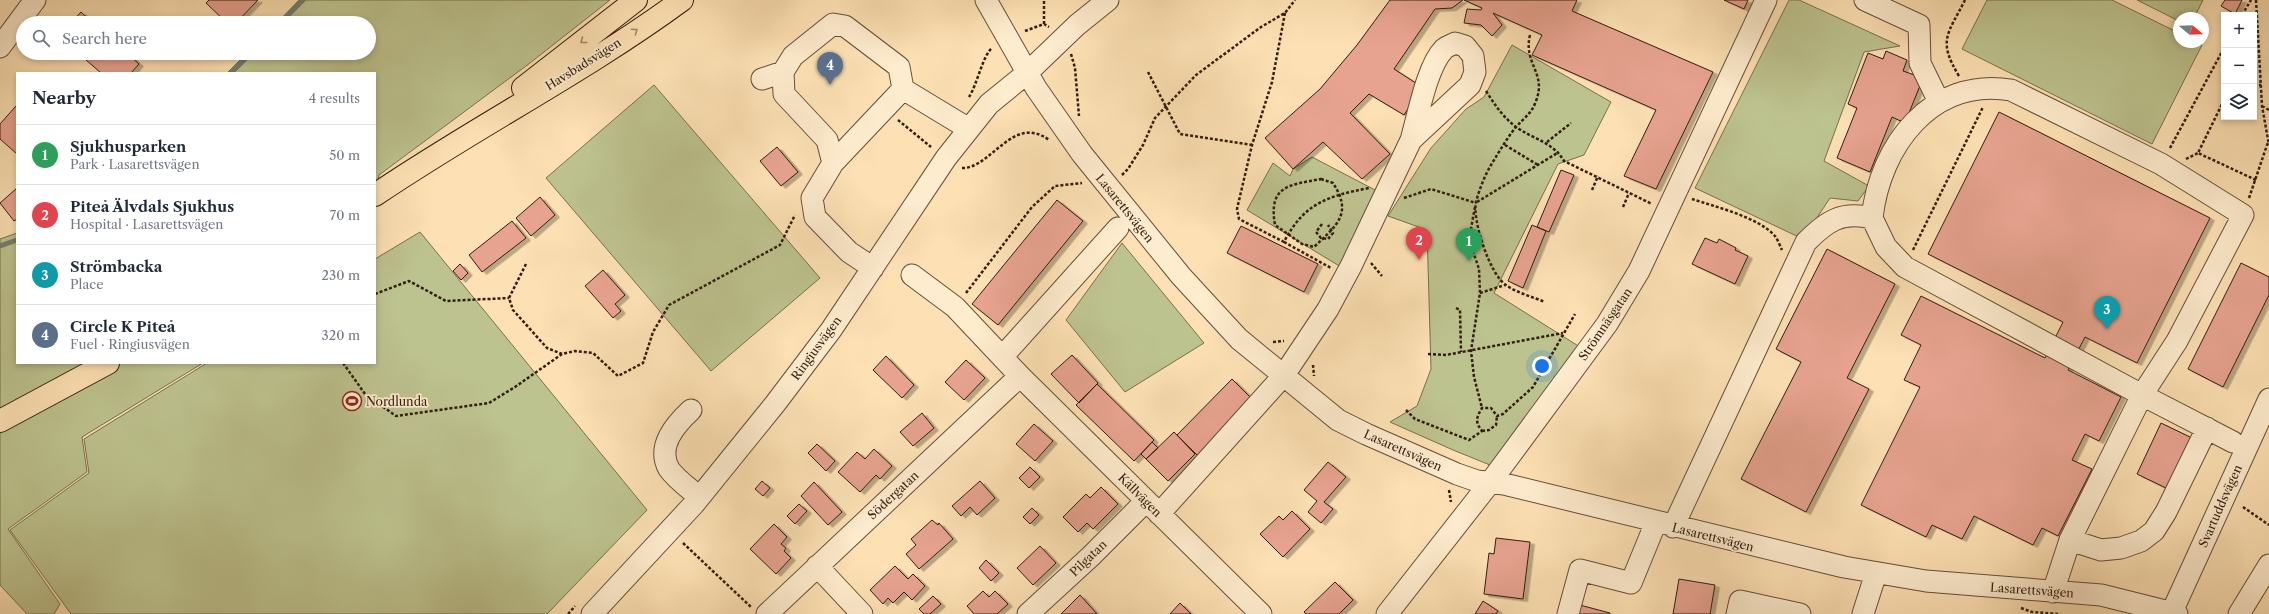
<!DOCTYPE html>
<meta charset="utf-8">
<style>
body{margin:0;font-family:"Libre Caslon Text",serif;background:#f2f2f3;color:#1f2937}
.controls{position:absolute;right:12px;top:12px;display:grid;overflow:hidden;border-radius:0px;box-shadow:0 2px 6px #0003}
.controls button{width:36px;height:36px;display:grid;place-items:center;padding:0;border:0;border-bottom:1px solid #e0e1e3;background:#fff;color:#1f2937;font:20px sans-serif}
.compass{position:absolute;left:2173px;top:12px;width:36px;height:36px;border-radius:50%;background:#fff;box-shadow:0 2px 6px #0003;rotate:109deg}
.you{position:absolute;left:1542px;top:366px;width:14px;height:14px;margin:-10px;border:3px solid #fff;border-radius:50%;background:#1a73e8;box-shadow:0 0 0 6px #1a73e833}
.badge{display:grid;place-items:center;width:26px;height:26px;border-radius:50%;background:#d93025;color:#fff;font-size:13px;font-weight:700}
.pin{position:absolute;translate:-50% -33px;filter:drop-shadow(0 1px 2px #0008)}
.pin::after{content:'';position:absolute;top:21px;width:14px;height:12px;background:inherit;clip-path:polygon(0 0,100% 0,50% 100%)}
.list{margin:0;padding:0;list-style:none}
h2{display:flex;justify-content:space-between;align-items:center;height:52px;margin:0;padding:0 16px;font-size:17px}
h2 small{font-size:13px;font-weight:400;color:#747a83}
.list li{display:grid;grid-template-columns:26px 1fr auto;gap:12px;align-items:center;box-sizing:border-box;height:60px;padding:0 16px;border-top:1px solid #e0e1e3}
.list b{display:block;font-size:15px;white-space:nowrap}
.list p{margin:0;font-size:13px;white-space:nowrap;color:#747a83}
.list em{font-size:13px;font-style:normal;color:#747a83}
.icon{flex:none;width:22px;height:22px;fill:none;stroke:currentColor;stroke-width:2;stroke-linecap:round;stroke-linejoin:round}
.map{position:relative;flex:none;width:2269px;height:614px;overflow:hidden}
.search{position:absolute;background:#fff;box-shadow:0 2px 6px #0003;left:16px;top:16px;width:360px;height:44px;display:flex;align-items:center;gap:10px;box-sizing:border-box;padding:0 14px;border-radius:22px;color:#747a83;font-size:15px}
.panel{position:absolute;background:#fff;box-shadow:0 2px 6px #0003;left:16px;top:72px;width:360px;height:292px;border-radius:0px}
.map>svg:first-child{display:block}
.green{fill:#bdc38f;stroke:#78704e}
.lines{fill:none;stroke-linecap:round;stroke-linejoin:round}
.stream{stroke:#737d6f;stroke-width:5}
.building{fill:#e7a390;stroke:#321d0e;filter:url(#shadow)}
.minor-casing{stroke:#654e38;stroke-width:23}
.major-casing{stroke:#321d0e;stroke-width:24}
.path{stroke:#321d0e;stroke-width:2.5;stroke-dasharray:3 2;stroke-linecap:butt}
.minor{stroke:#feecce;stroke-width:21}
.major{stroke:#fde1b4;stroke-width:22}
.oneway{stroke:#a28969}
.labels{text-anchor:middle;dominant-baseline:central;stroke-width:3.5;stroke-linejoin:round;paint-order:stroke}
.street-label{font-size:12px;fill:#321d0e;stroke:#feecce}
.poi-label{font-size:12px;fill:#321d0e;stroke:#feecce;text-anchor:start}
</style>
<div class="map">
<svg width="2269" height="614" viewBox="0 0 2269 614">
<defs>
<filter id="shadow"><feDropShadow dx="4.5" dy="2.5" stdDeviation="0" flood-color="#0004"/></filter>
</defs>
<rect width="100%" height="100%" fill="#fde1b4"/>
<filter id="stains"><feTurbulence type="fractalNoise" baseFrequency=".005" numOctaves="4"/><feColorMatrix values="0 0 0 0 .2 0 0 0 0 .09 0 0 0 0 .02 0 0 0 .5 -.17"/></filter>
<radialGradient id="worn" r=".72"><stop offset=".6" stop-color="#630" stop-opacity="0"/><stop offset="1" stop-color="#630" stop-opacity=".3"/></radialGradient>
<path class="green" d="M299,0H610L530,63L379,175L375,198V73H227L247,53H369V23H277Z
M1789,0H1799L1900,46L1864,52L1824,161L1869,186L1858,201L1830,198L1803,239L1695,188Z
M1987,0H2112L2179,33V42H2196L2202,45L2152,144L1962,49Z
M2137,0H2203L2194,18H2179V21Z
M1512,45L1611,102L1584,155L1558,164L1494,293L1580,347L1490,465L1453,450L1390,422L1417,406L1431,369L1427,230L1388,216L1431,148L1466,109L1484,97Z
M654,85L820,278L711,371L546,178Z
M1312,157L1377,191L1341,267L1247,210L1273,163L1290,176L1293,169Z
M420,232L647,510L547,614H71L10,530L89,473L84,439L207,363H375V259Z
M17,233V363H203L82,437L87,472L8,529L60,604L54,614H27L0,585V239Z
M1122,243L1204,343L1125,392L1066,320Z"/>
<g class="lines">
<path class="stream" d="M280,23L303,0
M231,73L251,53
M0,246L17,240"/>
</g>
<path class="building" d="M209,0H258L236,23H227L206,3Z
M1390,0H1463L1452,8L1435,9L1394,69L1422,87L1404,115L1369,94L1350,113L1390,154L1362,179L1323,142L1293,169L1265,138L1320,89L1357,45Z
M1464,0H1577L1572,11L1713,72L1656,189L1624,176L1656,110L1532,55L1542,35L1493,13L1502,25L1492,36L1481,25L1464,23L1467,9L1481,10L1482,8Z
M1724,0H1748L1744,9Z
M2225,0H2242L2235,14L2221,6Z
M81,12L93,23H71Z
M1886,51L1907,60L1903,71L1923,78L1905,123L1892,117L1870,172L1837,158L1857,108L1848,104L1868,53L1883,59Z
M78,53H127L139,64L131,73H101Z
M16,106H17V154L0,139V124Z
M1999,112L2210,218L2137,363L2085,337L2068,370L2121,397L2099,441L2085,434L2072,460L2092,469L2058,536L2042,528L2033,545L1974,516L1962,539L1932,525L1926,537L1861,505L1920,387L1904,380L1921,345L1901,335L1921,296L2045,358L2063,322L1928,254Z
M777,147L798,172L781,186L760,161Z
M1561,170L1574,175L1549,232L1537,227Z
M17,188V219L14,221L0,203Z
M540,197L555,215L531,236L516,218Z
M1057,200L1083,221L998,325L972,304Z
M512,221L526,238L482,272L469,255Z
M1532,225L1546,231L1523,288L1508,281Z
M1241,226L1318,264L1304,292L1227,253Z
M1705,238L1717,243L1719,239L1736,248L1735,250L1748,256L1735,284L1692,264Z
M1827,249L1895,284L1847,378L1869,389L1806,512L1741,479L1801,362L1776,349Z
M2241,263L2269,277V295L2223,387L2188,369Z
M460,264L468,273L461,280L453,271Z
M603,270L625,295L615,304L621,311L613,318L585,286Z
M1072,355L1098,383L1079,403L1051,374Z
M886,356L914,385L902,398L873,370Z
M966,360L985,378L964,400L945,382Z
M1232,379L1253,400L1198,456L1177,435Z
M1097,384L1154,440L1134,461L1076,405Z
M922,413L934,428L913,446L900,432Z
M2161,423L2194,439L2170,490L2137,474Z
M1034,424L1053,441L1035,461L1016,444Z
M1174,432L1195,454L1168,481L1146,459Z
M1152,442L1158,448L1146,459L1141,454Z
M817,444L835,461L826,471L808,453Z
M874,449L892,466L880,479L876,475L860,492L838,472L857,452L865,459Z
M1328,462L1346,477L1324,502L1333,509L1321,523L1308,512L1317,501L1304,490Z
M1030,467L1040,477L1029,488L1019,478Z
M762,481L770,488L763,496L755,489Z
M980,481L995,498L977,515L970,507L961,516L952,506Z
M814,482L842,512L828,525L801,496Z
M1101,487L1118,504L1093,529L1087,523L1078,532L1063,517L1086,494L1090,498Z
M799,504L807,511L795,524L787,516Z
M1032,508L1039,515L1030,524L1023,517Z
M1292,511L1310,529L1283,557L1260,534L1279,516L1283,520Z
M932,520L938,525L939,523L953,539L919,569L906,554L916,545L911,539Z
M774,524L787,537L781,544L786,548L784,551L791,558L776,574L750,549Z
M1496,538L1530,542L1523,599L1484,594L1489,553L1494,554Z
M1040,546L1056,563L1033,585L1017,568Z
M986,560L999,573L991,581L979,568Z
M895,566L908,579L913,574L925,586L912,600L904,592L893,603L888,598L883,604L870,590Z
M1679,579L1715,585L1710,614H1673Z
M1335,582L1353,600L1339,614H1306L1304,612Z
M983,591L989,597L995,591L1008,604L997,614H974L967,606Z
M1080,595L1097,614H1061Z
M933,596L941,604L930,614H924L919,609Z
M1483,601L1498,611L1496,614H1475Z
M1180,603L1191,614H1170Z
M1576,604L1610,613V614H1574Z"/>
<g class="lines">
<g class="minor-casing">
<path id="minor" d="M986,0L1036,88L1082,154L1181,276L1239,339L1338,420L1366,434L1457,474L1477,481L1504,484L1844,567L1926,581L2101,595L2177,614
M1865,0L1919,25L1920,63L1939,102
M0,47L35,0
M762,79L783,72
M833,163L903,89
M1872,218L1886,247L1905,267L2142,395L2233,442
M873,268L849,252L815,217L812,198L833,163L827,140L784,94L783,72L793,56L833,24L845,26L899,67L903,89L969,129
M912,275L955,307L1020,376L1261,614
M1002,357L1118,228
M691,410C676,424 656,446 669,469C676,479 690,489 699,497
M1159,514L1284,375L1328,309L1351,266L1411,140L1470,85L1475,72L1473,56L1465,46L1455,43C1452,45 1447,46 1444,49C1427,66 1418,116 1411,140
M1673,527L1806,242C1827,221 1841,211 1872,218C1880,146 1931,77 2011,90L2161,164L2243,215L2177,341L2142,395L2070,540L2053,592
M2070,540L2101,550L2121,548L2141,541L2154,531L2166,512L2207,428
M817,566L862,614
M592,614L694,504L775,404L831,330L946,158L989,104L1027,73L1077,25L1108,0
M767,614L1020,376
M1028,614L1090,557L1146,501
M1387,614L1489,484L1607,324L1639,271L1766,0
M1568,614L1580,570L1631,583L1656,522
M1737,614L1740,601L1800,614
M1863,614L1876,573
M2171,614L2269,399
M2239,614L2269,565"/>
</g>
<g class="major-casing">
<path id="major" d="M523,88L636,0
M375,195C475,127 584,72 682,0
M0,421L108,363"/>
</g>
<path class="path" d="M2256,0L2262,106L2269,145
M1285,13L1272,82L1252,145L1237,209L1239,219L1284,242C1304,203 1328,196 1369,188
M2242,15L2251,0
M1044,24V0
M1025,31L1044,24L1049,27
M1530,35C1523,64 1547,73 1536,101C1532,113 1524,118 1516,127C1507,138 1499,152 1491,165C1485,175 1479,190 1476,202C1472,220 1490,275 1506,285C1517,293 1533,297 1545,302
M1071,54L1075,68L1079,116
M1148,72L1180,134L1252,145
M1959,76C1937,40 1948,34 1965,0
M2254,85H2261
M1486,91C1495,105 1503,117 1516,127C1533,139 1553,142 1564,161L1652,204
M969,97C977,85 983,55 992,48
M2224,100L2198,153L2256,180
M2262,106L2269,110
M898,120L931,147
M1547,142L1571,123
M1505,145L1538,165
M2170,148L2224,48
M2186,159L2198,153
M962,168C991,169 1013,113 1049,140
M1122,175L1128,169L1143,145L1155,118L1196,75L1261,27L1285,13L1295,0
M1321,179L1333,183C1353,214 1337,225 1314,247L1302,244L1275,225C1268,185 1290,185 1321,179Z
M1592,190L1598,176
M1404,198L1431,189L1476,203
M2249,198L2268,142
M1692,199C1716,207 1758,217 1775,236C1778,240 1780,246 1782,250
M1477,202L1559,152
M1475,207L1469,239L1479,269L1480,293L1471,351L1474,377L1482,408
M1623,207L1629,193
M1322,224L1316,232L1321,238L1328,239L1333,233L1328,225
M1284,242L1331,268
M1913,250L1983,107
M1371,263L1382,276
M526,264L509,298L513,310L547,348L562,354L575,351L593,353L618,376L643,363L653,332L669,305L780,245L795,215
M966,293L1032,207L1055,186L1082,183
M1480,293L1505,285
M375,294L409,281L446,301L509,298
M1456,308L1460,310L1461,352
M1273,342L1284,341
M1428,354L1446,355L1563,333
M343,363L365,394L396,416L489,403L515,387L562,354
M1313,365L1314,376
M1406,410L1415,419L1469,440L1482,431C1475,422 1476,418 1482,408H1491L1497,416L1503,414L1533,387L1575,314
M1482,431L1489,430L1496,425L1497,416
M1449,490L1451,502
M2243,507L2269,525
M683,543L751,607
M2021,608L2032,612L2060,614
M568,614L575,606"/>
<use href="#minor" class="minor"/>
<use href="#major" class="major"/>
</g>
<defs><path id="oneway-chevron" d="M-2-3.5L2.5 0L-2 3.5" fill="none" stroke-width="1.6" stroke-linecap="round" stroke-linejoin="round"/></defs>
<g class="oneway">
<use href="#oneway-chevron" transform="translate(635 31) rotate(-34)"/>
<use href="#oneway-chevron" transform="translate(583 41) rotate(142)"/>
</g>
<defs>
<g id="stadium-ring" transform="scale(1)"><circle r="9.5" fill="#feecce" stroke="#8f2418" stroke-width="1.5"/><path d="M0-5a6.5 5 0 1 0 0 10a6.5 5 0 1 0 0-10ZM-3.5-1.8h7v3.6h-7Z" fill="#8f2418"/></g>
</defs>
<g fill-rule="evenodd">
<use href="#stadium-ring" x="352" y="401"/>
</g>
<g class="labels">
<g class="street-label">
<text transform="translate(583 64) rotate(-32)">Havsbadsvägen</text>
<text transform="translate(1125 208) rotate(51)">Lasarettsvägen</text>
<text transform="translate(1605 324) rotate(-56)">Strömnäsgatan</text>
<text transform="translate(816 348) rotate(-54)">Ringiusvägen</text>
<text transform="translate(1403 450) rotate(24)">Lasarettsvägen</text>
<text transform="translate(893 495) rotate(-43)">Södergatan</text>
<text transform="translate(1140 495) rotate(45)">Källvägen</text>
<text transform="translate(2220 506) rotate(-66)">Svartuddsvägen</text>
<text transform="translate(1713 537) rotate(14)">Lasarettsvägen</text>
<text transform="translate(1088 558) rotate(-44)">Pilgatan</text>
<text transform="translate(2032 590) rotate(4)">Lasarettsvägen</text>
</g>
<g class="poi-label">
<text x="366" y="401">Nordlunda</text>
</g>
</g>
<rect width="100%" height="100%" filter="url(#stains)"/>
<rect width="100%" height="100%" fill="url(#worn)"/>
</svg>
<div class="controls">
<button>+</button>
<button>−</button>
<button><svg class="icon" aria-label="layers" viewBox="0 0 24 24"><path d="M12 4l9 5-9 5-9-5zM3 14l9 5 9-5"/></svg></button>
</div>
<svg class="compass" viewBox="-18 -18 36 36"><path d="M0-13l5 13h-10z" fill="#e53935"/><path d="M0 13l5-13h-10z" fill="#747a83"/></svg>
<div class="you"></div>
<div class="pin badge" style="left:1469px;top:261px;background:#2e9e5b">1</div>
<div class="pin badge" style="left:1419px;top:260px;background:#e0444e">2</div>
<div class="pin badge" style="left:2107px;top:329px;background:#0f9aa8">3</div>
<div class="pin badge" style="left:830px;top:85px;background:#5c6f8a">4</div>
<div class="search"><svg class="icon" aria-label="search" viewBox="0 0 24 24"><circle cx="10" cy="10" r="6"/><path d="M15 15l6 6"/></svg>Search here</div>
<section class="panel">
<h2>Nearby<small>4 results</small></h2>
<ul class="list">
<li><span class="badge" style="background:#2e9e5b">1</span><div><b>Sjukhusparken</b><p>Park · Lasarettsvägen</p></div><em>50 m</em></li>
<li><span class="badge" style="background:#e0444e">2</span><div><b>Piteå Älvdals Sjukhus</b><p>Hospital · Lasarettsvägen</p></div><em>70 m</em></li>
<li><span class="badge" style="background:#0f9aa8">3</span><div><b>Strömbacka</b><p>Place</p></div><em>230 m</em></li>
<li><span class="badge" style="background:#5c6f8a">4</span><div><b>Circle K Piteå</b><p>Fuel · Ringiusvägen</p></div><em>320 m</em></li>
</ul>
</section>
</div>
